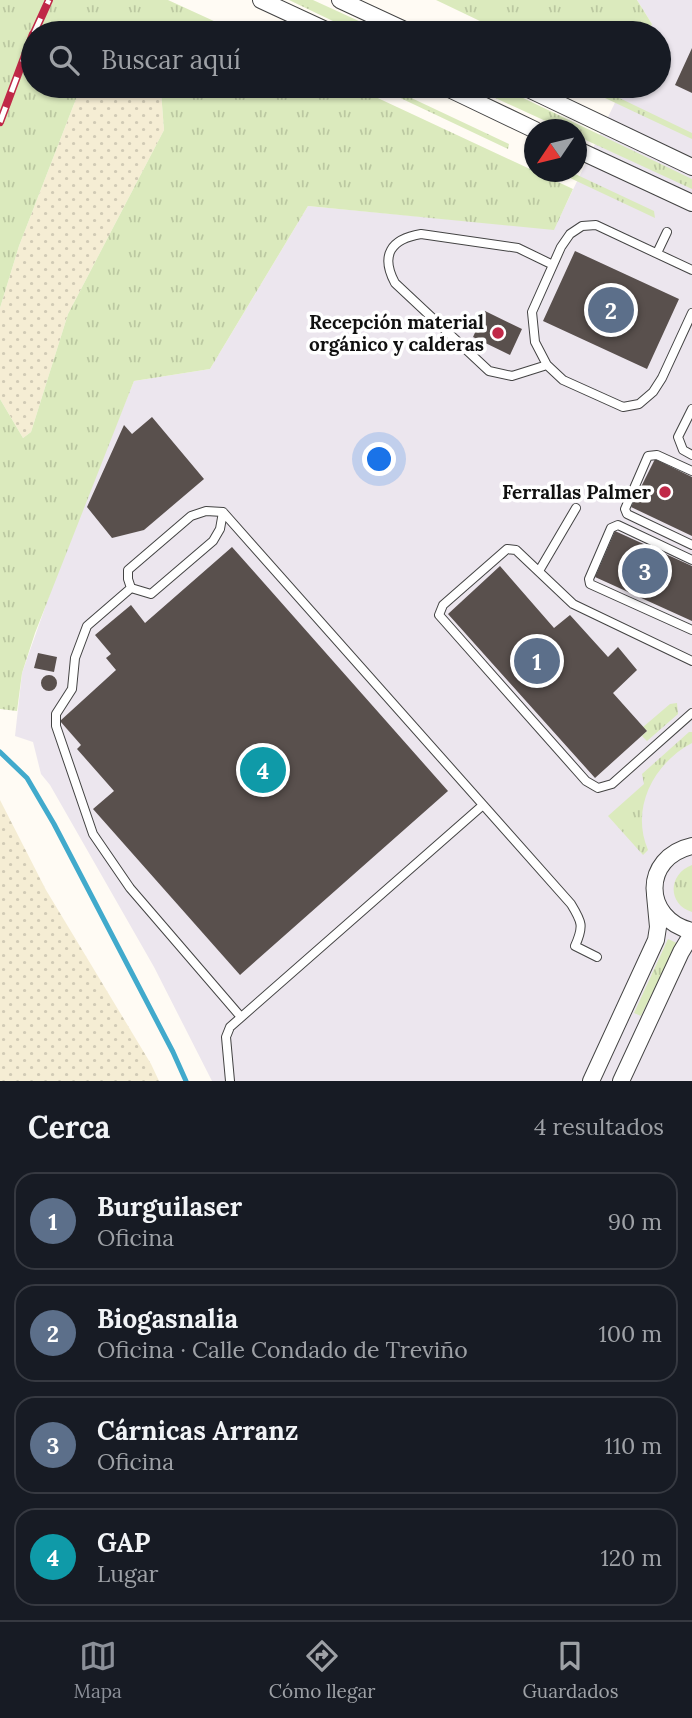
<!DOCTYPE html>
<html lang="es">
<meta charset="utf-8">
<style>
body{margin:0;font-family:Lora,serif;background:#20242c;color:#f1f3f6}
.compass{position:absolute;left:524px;top:119px;width:63px;height:63px;border-radius:50%;background:#171b24;box-shadow:0 2px 5px #0004;rotate:235deg}
.you{position:absolute;left:380px;top:460px;width:24px;height:24px;margin:-18px;border:5px solid #fff;border-radius:50%;background:#1a73e8;box-shadow:0 0 0 10px #1a73e833}
.badge{display:grid;place-items:center;width:46px;height:46px;border-radius:50%;background:#8c9099;color:#fff;font-size:23px;font-weight:700}
.pin{position:absolute;translate:-50% -50%;border:4px solid #fff;box-shadow:0 2px 7px #0006}
.list{margin:0;padding:0;list-style:none}
h2{display:flex;justify-content:space-between;align-items:center;height:91px;margin:0;padding:0 28px;font-size:30px}
h2 small{font-size:23px;font-weight:400;color:#9ea1a6}
.list li{display:grid;grid-template-columns:46px 1fr auto;gap:21px;align-items:center;box-sizing:border-box;height:98px;margin:0 14px 14px;padding:0 14px;border:2px solid #363941;border-radius:21px}
.list b{display:block;font-size:26px;white-space:nowrap}
.list p{margin:0;font-size:23px;white-space:nowrap;color:#9ea1a6}
.list em{font-size:23px;font-style:normal;color:#9ea1a6}
.icon{flex:none;width:38px;height:38px;fill:none;stroke:currentColor;stroke-width:2;stroke-linecap:round;stroke-linejoin:round}
.map{position:relative;flex:none;width:692px;height:1081px;overflow:hidden}
.search{position:absolute;background:#171b24;box-shadow:0 2px 5px #0004;left:21px;right:21px;top:21px;height:77px;display:flex;align-items:center;gap:18px;box-sizing:border-box;padding:0 24px;border-radius:38px;color:#9ea1a6;font-size:26px}
.sheet{height:539px;background:#171b24}
nav{display:flex;justify-content:space-around;align-items:center;box-sizing:border-box;height:98px;border-top:2px solid #363941;background:#171b24;font-size:19px;color:#9ea1a6}
nav a{display:grid;justify-items:center;gap:4px}
nav .on{color:#8c9099}
.map>svg:first-child{display:block}
.industrial{fill:#ece6ee}
.farmland{fill:url(#farmland-dots)}
.grass{fill:url(#grass-tufts)}
.lines{fill:none;stroke-linecap:round;stroke-linejoin:round}
.stream{stroke:#41aacc;stroke-width:5}
.building{fill:#59504d}
.service-casing{stroke:#434343;stroke-width:10}
.minor-casing{stroke:#434343;stroke-width:18}
.service{stroke:#fff;stroke-width:8}
.minor{stroke:#fff;stroke-width:16}
.rail-casing{stroke:#c02948;stroke-width:8}
.rail{stroke:#fff;stroke-width:5;stroke-dasharray:16;stroke-linecap:butt}
.poi-dot{fill:#c02948;stroke:#fff;stroke-width:2.5}
.labels{text-anchor:middle;dominant-baseline:central;stroke-width:7;stroke-linejoin:round;paint-order:stroke}
.poi-label{font-size:19px;font-weight:bold;fill:#101010;stroke:#fff;text-anchor:end}
</style>
<div class="map">
<svg width="692" height="1081" viewBox="0 0 692 1081">
<defs>
<pattern id="farmland-dots" width="8" height="8" patternUnits="userSpaceOnUse" patternTransform="scale(1.75)"><rect width="8" height="8" fill="#f5edd4"/><path d="M2 2h.1M6 6h.1" fill="none" stroke="#d1cab5" stroke-width="1.8" stroke-linecap="round"/></pattern>
<pattern id="grass-tufts" width="24" height="20" patternUnits="userSpaceOnUse" patternTransform="scale(1.75)"><rect width="24" height="20" fill="#dbeabd"/><path d="M3 7l-1-3M5 7V3M7 7l1-3M15 17l-1-3M17 17v-4M19 17l1-3" fill="none" stroke="#bbc8a1"/></pattern>
</defs>
<rect width="100%" height="100%" fill="#fffbf4"/>
<path class="industrial" d="M637,0H692V1081H212L154,967L50,785L41,774L33,742L15,736L22,673L66,548L134,381L210,369L308,206L554,229L623,86H659V33H648L652,24Z"/>
<path class="farmland" d="M81,86H118L161,92L164,130L68,314L31,432L23,438L0,399V308L19,246Z
M0,800L46,890L151,1064L159,1081H0Z"/>
<path class="grass" d="M0,0H168L240,33H33V86H81L19,246L0,308Z
M289,0H313L385,33H358Z
M436,0H637L652,24L648,33H505Z
M118,86H352L573,189L554,230L308,206L210,369L134,381L35,633L22,673L17,711L0,709V399L23,438L31,432L68,314L164,130L161,92Z
M375,86H386L509,144L508,149Z
M469,86H498L692,179V189L577,136L576,130L563,129Z
M609,93L692,133V139L605,98Z
M571,172L654,211L655,218L570,178Z
M677,703L678,714L647,741L642,736L647,731L643,727L670,704Z
M689,732H692V743C654,763 630,808 648,850L643,855L608,816L644,784L642,774Z
M692,865V912C667,904 668,874 692,865Z
M668,939L677,943L641,1016L634,1013Z"/>
<g class="lines">
<path class="stream" d="M0,752L27,778L54,824L173,1052L186,1081"/>
</g>
<path class="building" d="M692,48V93L675,85Z
M575,251L679,299L647,369L543,321Z
M485,311L522,329L510,355L473,337Z
M152,417L204,479L144,530L112,538L87,507L124,425L132,434Z
M655,459L692,477V536L631,507Z
M615,531L692,566V621L595,577Z
M232,547L448,791L240,975L93,809L114,791L77,749L81,745L60,721L116,670L106,658L111,654L95,635L131,605L145,623Z
M500,566L554,628L570,615L608,657L618,647L637,670L613,693L647,731L595,778L448,614Z
M38,653L57,657L54,672L34,668Z
M41 683a8 8 0 1 1 16 0a8 8 0 1 1-16 0Z"/>
<g class="lines">
<g class="service-casing">
<path id="service" d="M657,253L667,232
M692,270L596,225L582,226L570,234L561,247L532,312L535,342L547,365L563,380L623,407L639,404L653,392L662,378L692,313
M547,365L512,376L489,371L395,283C380,255 391,239 421,234L518,248L553,265
M692,409L678,437L683,450L692,455
M692,471L657,455L648,456L625,509L627,514L692,545
M223,512L220,529L213,541L151,594L131,588L128,579V570L191,516L206,511L223,512L571,904C582,922 584,926 575,946L597,957
M692,560L618,525L611,528L589,579L590,584L692,630
M539,571L576,508
M131,588L87,626L75,658L72,689L56,714V726L93,834L130,888L241,1017
M692,661L573,604L516,550L507,549L443,605L439,615L586,781L598,788L612,784L692,713
M230,1081L226,1037L230,1027L483,805"/>
</g>
<g class="minor-casing">
<path id="minor" d="M261,0L332,33
M340,0L411,33
M443,86L535,130
M522,86L692,167
M576,149L692,203
M692,846C642,857 642,919 692,931
M591,1081L656,940L658,927L655,895
M621,1081L681,952L692,934"/>
</g>
<use href="#service" class="service"/>
<use href="#minor" class="minor"/>
<g class="rail-casing">
<path id="rail" d="M34,33L49,0
M0,122L33,34"/>
</g>
<use href="#rail" class="rail"/>
</g>
<g class="poi-dot">
<circle cx="498" cy="333" r="7"/>
<circle cx="665" cy="492" r="7"/>
</g>
<g class="labels">
<g class="poi-label">
<text x="484" y="322">Recepción material<tspan x="484" dy="22">orgánico y calderas</tspan></text>
<text x="651" y="492">Ferrallas Palmer</text>
</g>
</g>
</svg>
<svg class="compass" viewBox="-18 -18 36 36"><path d="M0-13l5 13h-10z" fill="#e53935"/><path d="M0 13l5-13h-10z" fill="#9ea1a6"/></svg>
<div class="you"></div>
<div class="pin badge" style="left:537px;top:661px;background:#5c6f8a">1</div>
<div class="pin badge" style="left:611px;top:310px;background:#5c6f8a">2</div>
<div class="pin badge" style="left:645px;top:571px;background:#5c6f8a">3</div>
<div class="pin badge" style="left:263px;top:770px;background:#0f9aa8">4</div>
<div class="search"><svg class="icon" aria-label="search" viewBox="0 0 24 24"><circle cx="10" cy="10" r="6"/><path d="M15 15l6 6"/></svg>Buscar aquí</div>
</div>
<section class="sheet">
<h2>Cerca<small>4 resultados</small></h2>
<ul class="list">
<li><span class="badge" style="background:#5c6f8a">1</span><div><b>Burguilaser</b><p>Oficina</p></div><em>90 m</em></li>
<li><span class="badge" style="background:#5c6f8a">2</span><div><b>Biogasnalia</b><p>Oficina · Calle Condado de Treviño</p></div><em>100 m</em></li>
<li><span class="badge" style="background:#5c6f8a">3</span><div><b>Cárnicas Arranz</b><p>Oficina</p></div><em>110 m</em></li>
<li><span class="badge" style="background:#0f9aa8">4</span><div><b>GAP</b><p>Lugar</p></div><em>120 m</em></li>
</ul>
</section>
<nav>
<a class="on"><svg class="icon" aria-label="map" viewBox="0 0 24 24"><path d="M3 6l6-2 6 2 6-2v14l-6 2-6-2-6 2zM9 4v14M15 6v14"/></svg>Mapa</a>
<a><svg class="icon" aria-label="directions" viewBox="0 0 24 24"><path d="M12 3l9 9-9 9-9-9zM9 14v-3h6M13 9l2 2-2 2"/></svg>Cómo llegar</a>
<a><svg class="icon" aria-label="saved" viewBox="0 0 24 24"><path d="M7 4h10v16l-5-4-5 4z"/></svg>Guardados</a>
</nav>
